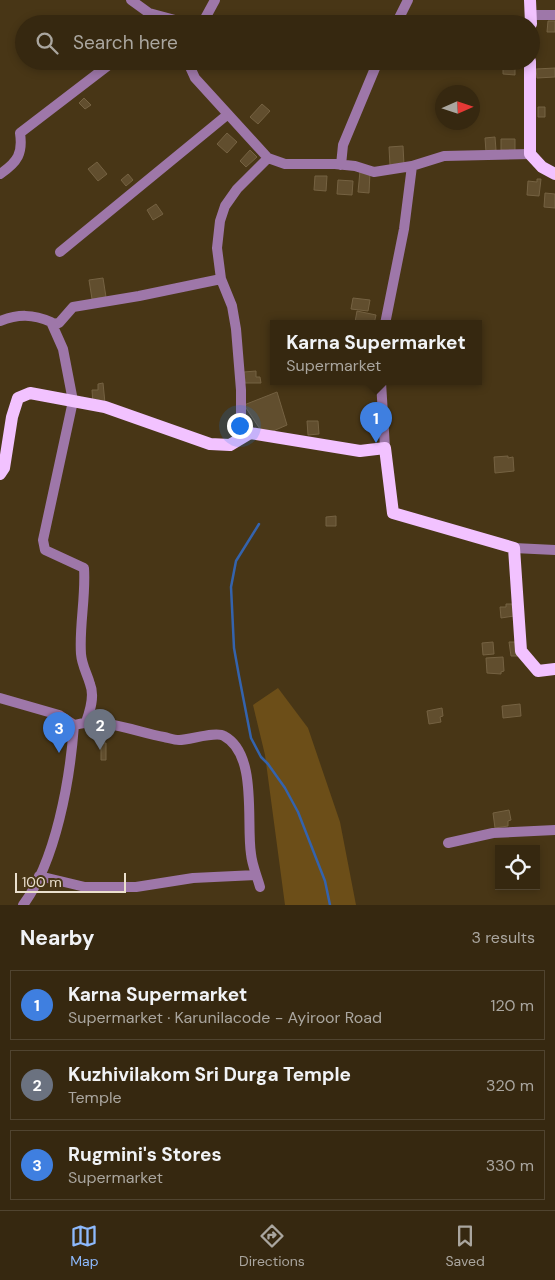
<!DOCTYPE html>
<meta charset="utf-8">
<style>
body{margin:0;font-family:"DM Sans",sans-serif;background:#41341e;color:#f1f3f6}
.controls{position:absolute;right:15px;bottom:15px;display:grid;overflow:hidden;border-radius:0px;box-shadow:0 2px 8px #0003}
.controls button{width:45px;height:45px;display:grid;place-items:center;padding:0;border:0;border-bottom:1px solid #504430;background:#362810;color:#f1f3f6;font:25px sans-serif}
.compass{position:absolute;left:435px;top:85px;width:45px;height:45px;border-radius:50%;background:#362810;box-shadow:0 2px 8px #0003;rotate:87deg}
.scale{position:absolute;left:15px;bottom:12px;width:111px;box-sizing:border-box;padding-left:5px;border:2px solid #ebe0ce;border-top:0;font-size:14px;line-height:18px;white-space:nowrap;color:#ebe0ce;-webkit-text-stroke:4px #483616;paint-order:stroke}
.you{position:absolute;left:239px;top:425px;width:18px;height:18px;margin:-12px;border:4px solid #fff;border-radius:50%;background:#1a73e8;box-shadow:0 0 0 8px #1a73e833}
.badge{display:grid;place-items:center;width:32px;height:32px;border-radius:50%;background:#8db9fc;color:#fff;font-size:16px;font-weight:700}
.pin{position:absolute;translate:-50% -41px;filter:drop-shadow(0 1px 2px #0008)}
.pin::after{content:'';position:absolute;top:26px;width:18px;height:15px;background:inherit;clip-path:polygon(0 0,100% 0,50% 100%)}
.popup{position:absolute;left:270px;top:320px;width:212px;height:65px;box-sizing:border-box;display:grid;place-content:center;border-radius:0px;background:#362810;filter:drop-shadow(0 1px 4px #0005);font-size:16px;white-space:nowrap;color:#aaa69f}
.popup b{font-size:19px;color:#f1f3f6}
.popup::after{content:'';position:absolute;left:50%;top:100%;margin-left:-10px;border:10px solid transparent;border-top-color:#362810}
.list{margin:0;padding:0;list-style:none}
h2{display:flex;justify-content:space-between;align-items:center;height:65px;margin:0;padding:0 20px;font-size:21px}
h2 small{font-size:16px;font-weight:400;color:#aaa69f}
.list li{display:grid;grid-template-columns:32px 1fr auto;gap:15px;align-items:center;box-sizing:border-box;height:70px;margin:0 10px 10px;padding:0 10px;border:1px solid #504430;border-radius:0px}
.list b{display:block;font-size:19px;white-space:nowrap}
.list p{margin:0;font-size:16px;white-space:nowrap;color:#aaa69f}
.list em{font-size:16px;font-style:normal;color:#aaa69f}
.icon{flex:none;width:28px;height:28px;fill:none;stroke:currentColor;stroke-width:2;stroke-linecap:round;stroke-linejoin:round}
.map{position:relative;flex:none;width:555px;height:905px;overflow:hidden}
.search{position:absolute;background:#362810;box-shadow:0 2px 8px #0003;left:15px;right:15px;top:15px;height:55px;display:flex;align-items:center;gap:12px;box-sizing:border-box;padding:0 18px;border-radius:28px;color:#aaa69f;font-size:19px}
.sheet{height:305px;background:#362810}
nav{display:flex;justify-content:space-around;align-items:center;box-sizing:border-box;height:70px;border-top:1px solid #504430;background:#362810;font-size:14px;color:#aaa69f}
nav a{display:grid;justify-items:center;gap:2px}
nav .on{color:#8db9fc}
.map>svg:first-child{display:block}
.green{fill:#6c4e18}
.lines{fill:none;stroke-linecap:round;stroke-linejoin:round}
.stream{stroke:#3463ad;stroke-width:2.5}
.building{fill:#614e2e;stroke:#756242}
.minor{stroke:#9e77a9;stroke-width:10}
.major{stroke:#f2c2ff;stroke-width:12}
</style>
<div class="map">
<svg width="555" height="905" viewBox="0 0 555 905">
<rect width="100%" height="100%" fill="#483616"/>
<path class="green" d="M278,688L308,728L340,822L356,905H285L265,755L253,705Z"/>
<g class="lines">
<path class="stream" d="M259,524L236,561L231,587L234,648L239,676L251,738L261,757L268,764L285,788L298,812L325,881L330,905"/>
</g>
<path class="building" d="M548,21H555V32H547Z
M129,61H137L140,64L134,70L127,63Z
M515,64V75L503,74V65Z
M555,68V77L537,78L536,69Z
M84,98L91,105L85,109L79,103Z
M262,104L270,111L258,124L250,117Z
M538,107H545V117H538Z
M227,133L237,142L227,153L217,144Z
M495,137L496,150L486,152L485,138Z
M501,139H515V151L501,150Z
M403,146L404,165L390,166L389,147Z
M250,150L257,157L246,167L240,161Z
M97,162L107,174L98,181L88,169Z
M360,171L370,172L369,193L358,192Z
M128,174L133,180L126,186L121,180Z
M315,176H327L326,191L314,190Z
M537,179H541L539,196L527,195L528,181L537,182Z
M338,180L353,181L352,195L337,194Z
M545,193L555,194V208L544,207Z
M156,204L163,214L153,220L147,210Z
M103,278L106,297L92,299L89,280Z
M353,298L370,300L368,311L351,309Z
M357,311L376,315L374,324L355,322Z
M256,371V377H260L261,383H245L244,372Z
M103,383L105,403L93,404L92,390H98V384Z
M277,392L287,425L264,435L244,405Z
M307,421H318L319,434L308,435Z
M508,456V458L513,457L514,471L495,473L494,457Z
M336,516V526H326V517Z
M506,604H512L514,616L501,618L500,607H506Z
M493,642L494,654L483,655L482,643Z
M509,642H516L518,656H511Z
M503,657L504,671L501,672V674L487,673L486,658Z
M520,704L521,716L503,718L502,706Z
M442,708L443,716L440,717L441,722L429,724L427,711Z
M101,743H106V760H101Z
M509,810L511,820L508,821V826L495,828L493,813Z"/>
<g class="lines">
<path class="minor" d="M131,0L149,13L190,24
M531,15H555
M202,24L215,0
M396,24L408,0
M192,61L190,67L195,78L268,158L285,164H335L355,166L374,172L412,166
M341,165L343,145L378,61
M0,174C18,162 23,153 20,133L114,61
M60,252L227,115
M0,321C18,314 33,314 51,322L63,349L73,401L43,540L45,550L84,568C86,597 79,626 81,654C82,666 87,673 90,684C95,696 90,711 86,722
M52,324L59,323L73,307L139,296L221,279
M385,324L404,229L412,166L444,156L530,154
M381,382L385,448
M241,438V390L236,329L232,306L221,279L217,248L220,221L225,206L237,189L268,158
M514,548L555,550
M0,698L59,715L74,725C70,780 56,861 23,905
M74,725C103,717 136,732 164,737C169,738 174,740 179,740C190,740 216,731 224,736C258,754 246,822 251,854C252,865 257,876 260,887
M448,843L493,833L555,830
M39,876L85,887H136L193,878L256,875"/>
<path class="major" d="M530,0L531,24
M530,61V154L542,167L555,174
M0,474L4,468L12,417L18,398L30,393L105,407L210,444L230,445L250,433L360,451L385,448L393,513L514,548L521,651L538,671L555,669"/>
</g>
</svg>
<div class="controls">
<button><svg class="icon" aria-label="locate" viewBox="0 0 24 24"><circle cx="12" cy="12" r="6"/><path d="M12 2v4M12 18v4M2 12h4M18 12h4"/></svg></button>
</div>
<svg class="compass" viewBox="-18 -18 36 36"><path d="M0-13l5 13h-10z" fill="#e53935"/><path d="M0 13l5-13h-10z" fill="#aaa69f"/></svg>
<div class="scale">100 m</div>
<div class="you"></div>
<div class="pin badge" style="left:376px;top:443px;background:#3f7fe0">1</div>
<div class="popup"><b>Karna Supermarket</b>Supermarket</div>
<div class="pin badge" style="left:100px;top:750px;background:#6b7280">2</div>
<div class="pin badge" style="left:59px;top:753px;background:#3f7fe0">3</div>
<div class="search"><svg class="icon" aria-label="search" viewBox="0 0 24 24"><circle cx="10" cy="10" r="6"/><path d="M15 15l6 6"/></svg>Search here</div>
</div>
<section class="sheet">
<h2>Nearby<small>3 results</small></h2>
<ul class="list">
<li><span class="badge" style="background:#3f7fe0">1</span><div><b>Karna Supermarket</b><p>Supermarket · Karunilacode - Ayiroor Road</p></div><em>120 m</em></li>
<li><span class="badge" style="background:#6b7280">2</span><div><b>Kuzhivilakom Sri Durga Temple</b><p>Temple</p></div><em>320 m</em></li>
<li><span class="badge" style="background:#3f7fe0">3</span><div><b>Rugmini's Stores</b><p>Supermarket</p></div><em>330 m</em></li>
</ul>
</section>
<nav>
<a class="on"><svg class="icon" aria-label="map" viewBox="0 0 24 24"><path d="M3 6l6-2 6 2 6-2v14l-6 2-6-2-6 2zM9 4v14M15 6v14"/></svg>Map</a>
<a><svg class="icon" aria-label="directions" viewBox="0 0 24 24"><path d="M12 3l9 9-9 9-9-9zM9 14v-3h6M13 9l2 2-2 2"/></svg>Directions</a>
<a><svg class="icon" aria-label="saved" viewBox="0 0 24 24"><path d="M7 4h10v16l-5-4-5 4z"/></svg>Saved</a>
</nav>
